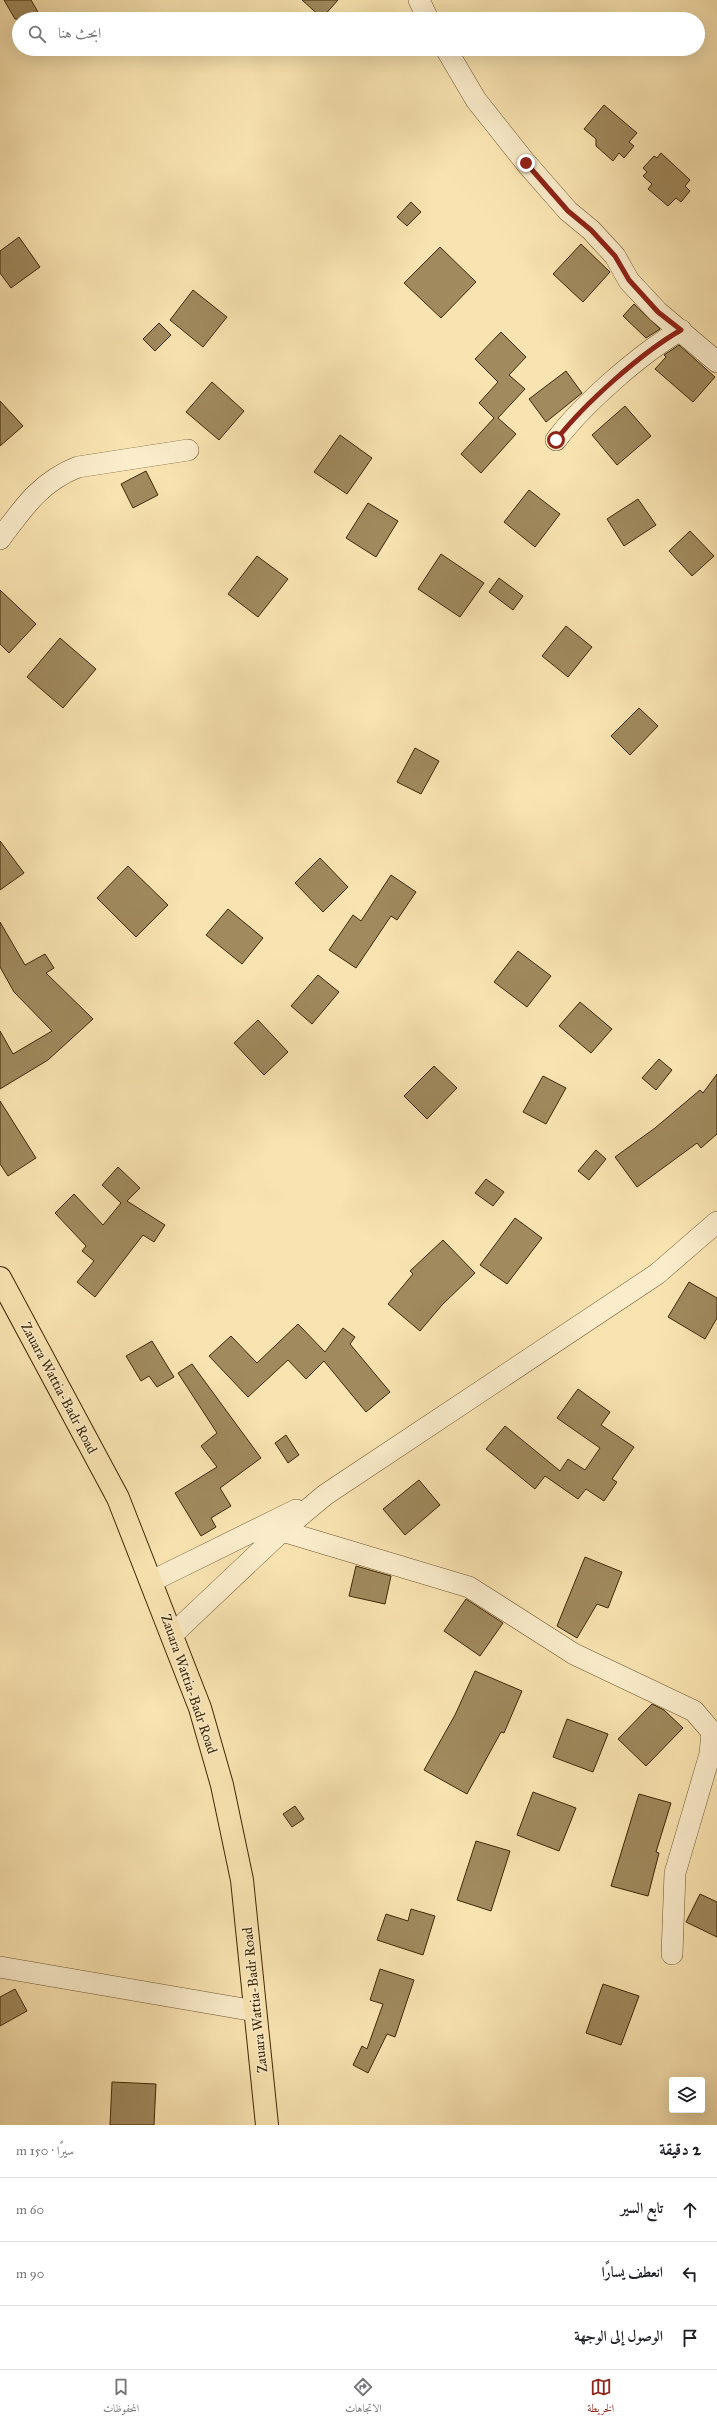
<!DOCTYPE html>
<html lang="ar">
<meta charset="utf-8">
<style>
body{margin:0;font-family:"IM FELL Great Primer",Amiri,serif;background:#f6f6f6;color:#202124;direction:rtl}
.controls{position:absolute;right:12px;bottom:12px;display:grid;overflow:hidden;border-radius:4px;box-shadow:0 4px 16px #0002}
.controls button{width:36px;height:36px;display:grid;place-items:center;padding:0;border:0;border-bottom:1px solid #e0e0e0;background:#fff;color:#202124;font:20px sans-serif}
.stop{position:absolute;width:12px;height:12px;margin:-9px;border:3px solid #8f2418;border-radius:50%;background:#fff}
.stop.end{background:#8f2418;border-color:#fff;box-shadow:0 1px 4px #0008}
.list{margin:0;padding:0;list-style:none}
h2{display:flex;justify-content:space-between;align-items:center;height:52px;margin:0;padding:0 16px;font-size:17px}
h2 small{font-size:13px;font-weight:400;color:#757577}
.list li{display:grid;grid-template-columns:26px 1fr auto;gap:12px;align-items:center;box-sizing:border-box;height:64px;padding:0 16px;border-top:1px solid #e0e0e0}
.list b{display:block;font-size:15px;white-space:nowrap}
.list em{font-size:13px;font-style:normal;color:#757577}
.icon{flex:none;width:22px;height:22px;fill:none;stroke:currentColor;stroke-width:2;stroke-linecap:round;stroke-linejoin:round}
.map{position:relative;flex:none;width:717px;height:2125px;overflow:hidden;direction:ltr}
.search{position:absolute;background:#fff;box-shadow:0 4px 16px #0002;left:12px;right:12px;top:12px;height:44px;display:flex;align-items:center;gap:10px;box-sizing:border-box;padding:0 14px;border-radius:22px;color:#757577;font-size:15px}
.sheet{height:244px;background:#fff}
nav{display:flex;justify-content:space-around;align-items:center;box-sizing:border-box;height:56px;border-top:1px solid #e0e0e0;background:#fff;font-size:11px;color:#757577}
nav a{display:grid;justify-items:center;gap:2px}
nav .on{color:#8f2418}
.map>svg:first-child{display:block}
.building{fill:#a08a5e;stroke:#3f2805}
.lines{fill:none;stroke-linecap:round;stroke-linejoin:round}
.street-casing{stroke:#6e5730;stroke-width:22}
.highway-casing{stroke:#3f2805;stroke-width:24}
.street{stroke:#fbedcc;stroke-width:21}
.highway{stroke:#f9e4b1;stroke-width:22}
.route{stroke:#8f2418;stroke-width:5}
.labels{text-anchor:middle;dominant-baseline:central;stroke-width:3;stroke-linejoin:round;paint-order:stroke}
.street-label{font-size:14px;fill:#3f2805;stroke:#fbedcc}
</style>
<div class="map">
<svg width="717" height="2125" viewBox="0 0 717 2125">
<rect width="100%" height="100%" fill="#f9e4b1"/>
<filter id="stains"><feTurbulence type="fractalNoise" baseFrequency=".005" numOctaves="4"/><feColorMatrix values="0 0 0 0 .2 0 0 0 0 .09 0 0 0 0 .02 0 0 0 .5 -.17"/></filter>
<radialGradient id="worn" r=".72"><stop offset=".6" stop-color="#630" stop-opacity="0"/><stop offset="1" stop-color="#630" stop-opacity=".3"/></radialGradient>
<path class="building" d="M4,0H31L42,19H15Z
M302,0H338L322,18Z
M604,105L637,133L629,142L634,146L624,158L619,153L613,161L596,146V139L584,129Z
M661,153L690,180L685,186L690,191L681,202L676,198L668,206L648,189L652,184L643,176L647,172L643,168L654,156L657,158Z
M411,202L421,212L407,226L397,217Z
M19,237L40,267L11,288L0,273V251Z
M581,244L610,272L583,302L553,274Z
M440,247L476,282L441,318L404,283Z
M193,290L227,317L203,347L170,320Z
M634,304L660,329L646,338L623,316Z
M159,323L171,335L155,351L143,339Z
M501,332L526,357L509,375L525,389L498,418L516,434L481,473L461,454L494,418L479,403L498,382L475,359Z
M679,345L715,377L693,402L655,369L666,357L664,355Z
M566,371L582,393L546,422L529,399Z
M212,382L244,411L219,440L186,412Z
M0,401L23,426L0,446Z
M625,406L651,436L617,465L592,435Z
M340,435L372,458L347,494L314,472Z
M146,471L158,495L133,508L121,484Z
M529,490L560,514L535,547L504,522Z
M638,499L656,525L624,546L607,519Z
M368,503L398,521L376,557L346,538Z
M690,531L714,556L692,576L669,551Z
M441,554L484,583L460,617L418,589Z
M257,556L288,579L258,617L228,594Z
M499,578L523,596L513,610L489,592Z
M0,590L36,624L9,653L0,644Z
M566,626L592,647L568,677L542,656Z
M60,638L96,669L63,708L27,677Z
M639,708L658,726L630,755L611,736Z
M415,748L439,761L421,794L397,782Z
M0,841L24,873L0,890Z
M320,858L348,887L323,912L295,883Z
M128,866L168,905L136,937L97,898Z
M391,875L416,892L397,920L391,916L356,968L329,950L353,915L361,921Z
M228,909L263,938L242,964L206,935Z
M0,922L25,965L45,954L54,968L46,973L93,1019L48,1060L0,1089V1031L13,1054L52,1031L14,992L0,967Z
M518,951L551,976L527,1007L494,982Z
M318,975L339,992L312,1024L291,1006Z
M580,1002L612,1029L591,1053L559,1026Z
M258,1020L288,1052L264,1075L234,1043Z
M659,1059L672,1070L656,1090L642,1078Z
M434,1066L457,1088L427,1119L404,1096Z
M717,1074V1134L701,1148L697,1143L637,1187L615,1157L655,1128L700,1090L703,1093Z
M543,1076L566,1088L546,1124L523,1112Z
M0,1101L36,1158L8,1176L0,1164Z
M596,1150L606,1159L589,1180L578,1171Z
M118,1167L140,1188L127,1201L165,1225L154,1242L143,1235L95,1297L77,1282L94,1261L82,1251L86,1246L55,1213L74,1194L103,1225L121,1203L102,1185Z
M486,1179L504,1192L493,1206L475,1193Z
M515,1218L542,1238L507,1284L480,1265Z
M443,1240L475,1273L442,1305L420,1331L388,1304L413,1274L410,1271Z
M689,1282L717,1298V1318L705,1339L668,1317Z
M298,1324L325,1352L343,1328L355,1337L350,1344L390,1392L366,1412L324,1361L306,1379L288,1360L248,1397L209,1356L231,1336L257,1363Z
M152,1341L174,1377L157,1387L149,1376L141,1381L126,1356Z
M192,1364L261,1458L220,1488L231,1506L211,1518L216,1527L201,1536L175,1493L217,1467L201,1446L217,1433L178,1373Z
M578,1389L610,1412L601,1425L634,1447L612,1479L617,1482L604,1501L586,1489L578,1499L545,1476L535,1489L486,1449L505,1426L560,1471L568,1459L585,1470L600,1448L557,1418Z
M286,1435L299,1455L288,1463L275,1443Z
M419,1480L440,1505L405,1535L383,1509Z
M585,1557L622,1572L608,1608L597,1604L577,1638L557,1626Z
M356,1566L391,1576L385,1604L349,1596Z
M466,1599L503,1623L480,1656L444,1631Z
M475,1671L522,1691L504,1733L501,1732L467,1794L424,1770L455,1715Z
M652,1704L664,1710L683,1728L646,1766L618,1739Z
M567,1719L608,1734L593,1772L553,1757Z
M533,1792L576,1808L559,1851L517,1835Z
M639,1794L671,1803L656,1852L659,1853L648,1896L611,1886Z
M295,1806L304,1819L292,1827L283,1814Z
M476,1841L510,1851L491,1911L457,1900Z
M700,1894L717,1902V1937L686,1922Z
M411,1909L435,1916L423,1955L377,1940L386,1914L408,1921Z
M380,1969L414,1980L395,2037L387,2034L368,2073L353,2065L362,2046L367,2049L383,2004L370,2000Z
M603,1984L639,1996L621,2045L586,2033Z
M15,1989L27,2011L0,2026V1997Z
M112,2082L156,2084L154,2125H110Z"/>
<g class="lines">
<g class="street-casing">
<path id="street" d="M419,0L428,19
M446,49L476,100L526,163L568,211L591,230L615,256L629,281L658,312L717,362
M556,440C584,403 641,353 681,330
M0,539C23,508 41,481 78,467L188,450
M282,1531L469,1587L574,1654L694,1711L712,1732L710,1754L675,1873L672,1954
M152,1581L296,1510
M173,1634L282,1531L325,1495L657,1274L717,1222
M0,1967L255,2011"/>
</g>
<g class="highway-casing">
<path id="highway" d="M0,1278L118,1498L200,1708L222,1785L242,1880L267,2125"/>
</g>
<use href="#street" class="street"/>
<use href="#highway" class="highway"/>
</g>
<g class="lines">
<path class="route" d="M526,163L568,211L591,230L615,256L629,280L658,312L681,330C641,353 585,403 556,440"/>
</g>
<g class="labels">
<g class="street-label">
<text transform="translate(59 1388) rotate(62)">Zauara Wattia-Badr Road</text>
<text transform="translate(189 1684) rotate(71)">Zauara Wattia-Badr Road</text>
<text transform="translate(255 2000) rotate(-96)">Zauara Wattia-Badr Road</text>
</g>
</g>
<rect width="100%" height="100%" filter="url(#stains)"/>
<rect width="100%" height="100%" fill="url(#worn)"/>
</svg>
<div class="controls">
<button><svg class="icon" aria-label="layers" viewBox="0 0 24 24"><path d="M12 4l9 5-9 5-9-5zM3 14l9 5 9-5"/></svg></button>
</div>
<div class="stop" style="left:556px;top:440px"></div>
<div class="stop end" style="left:526px;top:163px"></div>
<div class="search"><svg class="icon" aria-label="search" viewBox="0 0 24 24"><circle cx="10" cy="10" r="6"/><path d="M15 15l6 6"/></svg>ابحث هنا</div>
</div>
<section class="sheet">
<h2>2 دقيقة<small>سيرًا · 150 m</small></h2>
<ul class="list">
<li><svg class="icon" aria-label="ahead" viewBox="0 0 24 24"><path d="M12 20V5M6 11l6-6 6 6"/></svg><div><b>تابع السير</b></div><em>60 m</em></li>
<li><svg class="icon" aria-label="left" viewBox="0 0 24 24"><path d="M17 20v-9H6M10 6l-5 5 5 5"/></svg><div><b>انعطف يسارًا</b></div><em>90 m</em></li>
<li><svg class="icon" aria-label="arrive" viewBox="0 0 24 24"><path d="M6 21V4h12l-3 4 3 4H6"/></svg><div><b>الوصول إلى الوجهة</b></div></li>
</ul>
</section>
<nav>
<a class="on"><svg class="icon" aria-label="map" viewBox="0 0 24 24"><path d="M3 6l6-2 6 2 6-2v14l-6 2-6-2-6 2zM9 4v14M15 6v14"/></svg>الخريطة</a>
<a><svg class="icon" aria-label="directions" viewBox="0 0 24 24"><path d="M12 3l9 9-9 9-9-9zM9 14v-3h6M13 9l2 2-2 2"/></svg>الاتجاهات</a>
<a><svg class="icon" aria-label="saved" viewBox="0 0 24 24"><path d="M7 4h10v16l-5-4-5 4z"/></svg>المحفوظات</a>
</nav>
